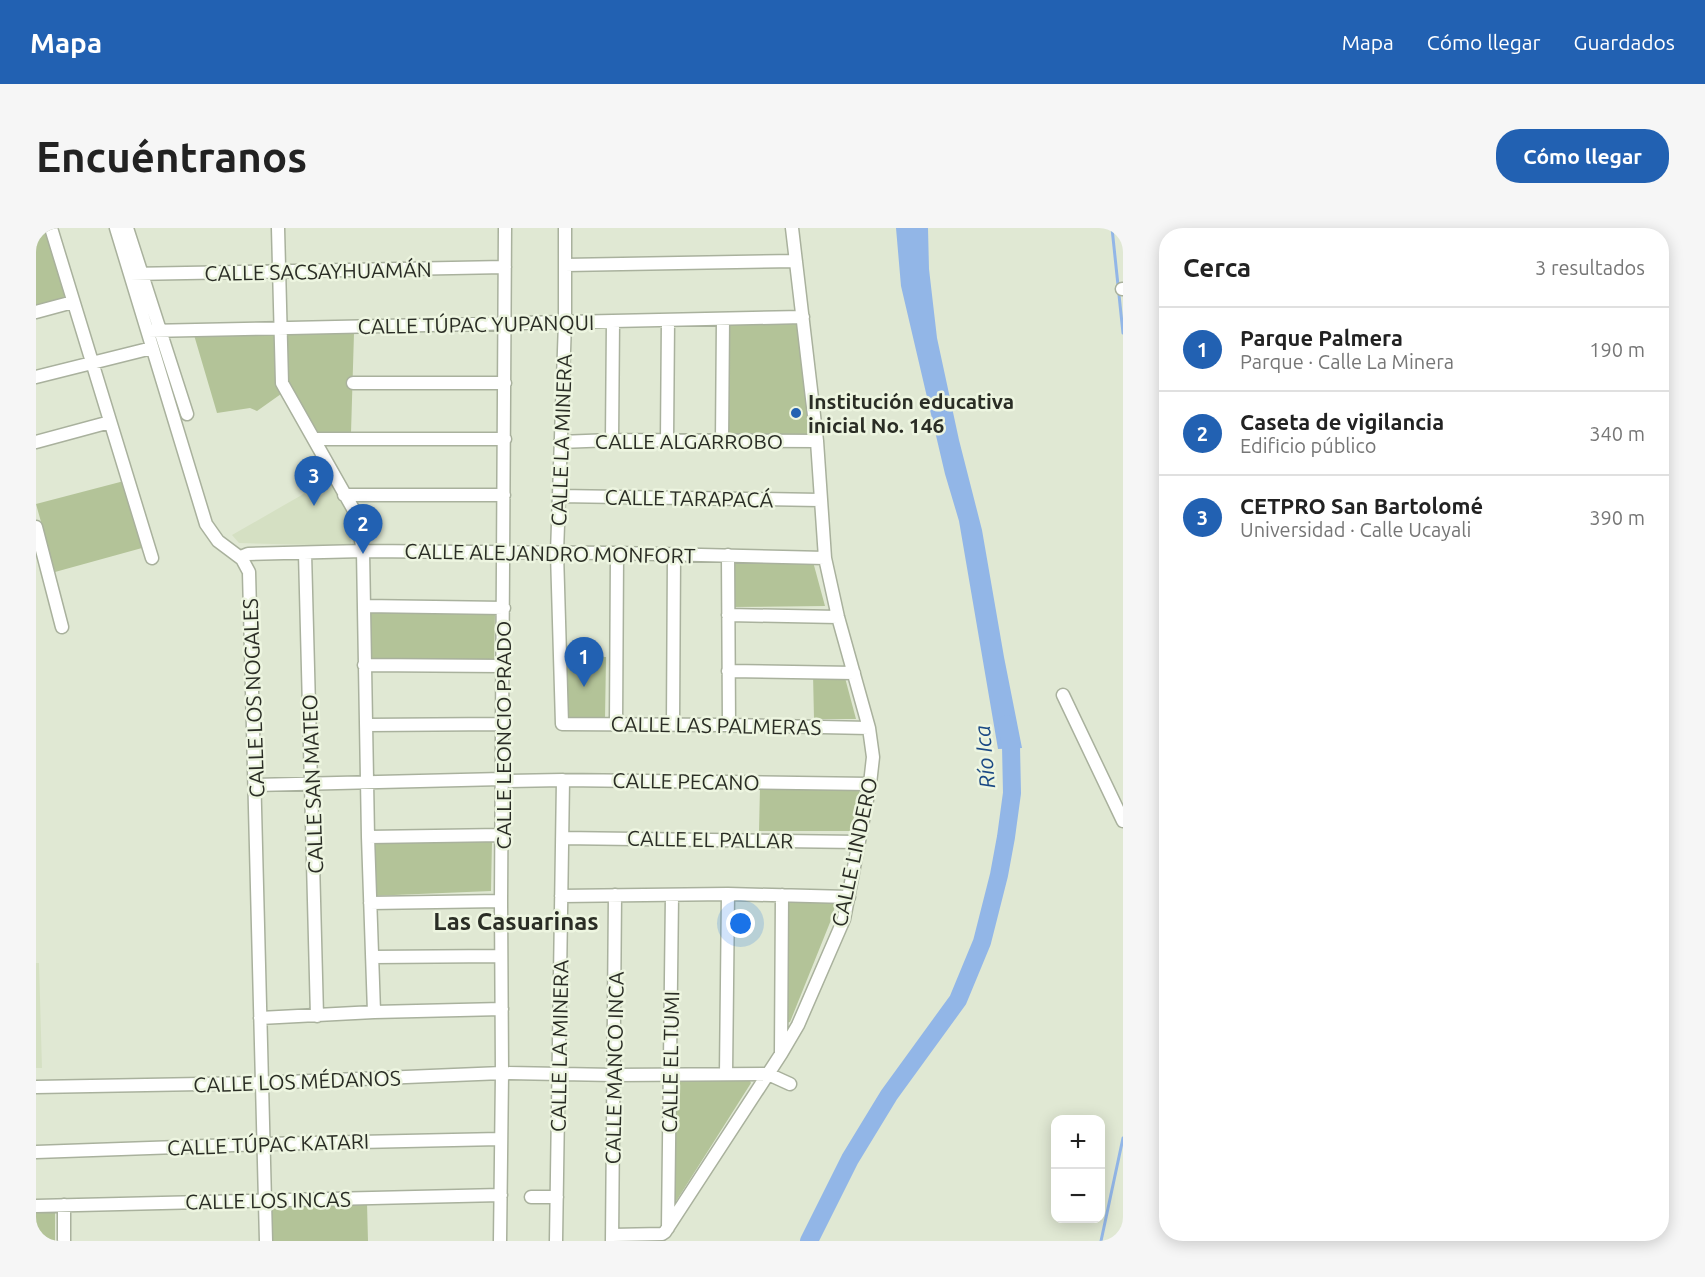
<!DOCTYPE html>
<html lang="es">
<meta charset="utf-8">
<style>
body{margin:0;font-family:Ubuntu,sans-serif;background:#f6f6f6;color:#222}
.controls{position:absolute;right:18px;bottom:18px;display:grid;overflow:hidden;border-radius:12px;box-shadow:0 3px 15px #0003}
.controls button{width:54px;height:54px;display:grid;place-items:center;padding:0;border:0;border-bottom:2px solid #e0e0e0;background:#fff;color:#222;font:30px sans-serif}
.you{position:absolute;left:705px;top:696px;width:21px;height:21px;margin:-15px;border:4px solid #fff;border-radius:50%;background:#1a73e8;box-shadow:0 0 0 9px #1a73e833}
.badge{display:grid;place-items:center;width:39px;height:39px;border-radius:50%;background:#2261b2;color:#fff;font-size:20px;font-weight:700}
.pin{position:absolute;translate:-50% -50px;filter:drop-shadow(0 2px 3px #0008)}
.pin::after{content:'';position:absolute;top:32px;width:21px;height:18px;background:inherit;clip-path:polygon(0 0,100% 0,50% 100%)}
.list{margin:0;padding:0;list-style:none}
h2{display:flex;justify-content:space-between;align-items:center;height:78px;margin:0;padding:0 24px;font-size:26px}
h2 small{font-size:20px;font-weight:400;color:#767676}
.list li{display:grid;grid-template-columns:39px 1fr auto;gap:18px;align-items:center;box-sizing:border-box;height:84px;padding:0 24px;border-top:2px solid #e0e0e0}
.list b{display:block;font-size:22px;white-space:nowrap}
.list p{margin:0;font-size:20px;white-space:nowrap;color:#767676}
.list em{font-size:20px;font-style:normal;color:#767676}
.map{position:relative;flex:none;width:1087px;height:1013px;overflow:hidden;border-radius:24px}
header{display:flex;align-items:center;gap:36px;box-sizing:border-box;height:84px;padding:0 30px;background:#2261b2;color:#fff}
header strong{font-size:28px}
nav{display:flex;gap:33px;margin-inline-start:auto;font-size:21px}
.intro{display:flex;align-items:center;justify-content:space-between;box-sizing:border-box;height:144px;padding:0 36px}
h1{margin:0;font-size:42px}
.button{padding:15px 27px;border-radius:24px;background:#2261b2;color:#fff;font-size:21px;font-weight:700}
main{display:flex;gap:36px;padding:0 36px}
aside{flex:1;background:#fff;border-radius:24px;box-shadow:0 3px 15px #0003}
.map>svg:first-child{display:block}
.built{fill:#d5e0c3}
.green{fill:#b3c398}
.water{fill:#92b6e7}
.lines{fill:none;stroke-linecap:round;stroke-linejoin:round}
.stream{stroke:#92b6e7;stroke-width:3}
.river{stroke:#92b6e7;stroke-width:18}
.minor-casing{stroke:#a9b19d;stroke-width:15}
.minor{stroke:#fff;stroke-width:12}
.poi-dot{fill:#2261b2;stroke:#edf5e0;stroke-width:2}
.labels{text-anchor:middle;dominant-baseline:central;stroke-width:5;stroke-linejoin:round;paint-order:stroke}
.street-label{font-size:21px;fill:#2a2d25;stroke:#edf5e0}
.poi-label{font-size:21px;font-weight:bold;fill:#2a2d25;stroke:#edf5e0;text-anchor:start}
.water-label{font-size:22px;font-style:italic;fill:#1b4984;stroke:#edf5e0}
.quarter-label{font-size:24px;font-weight:bold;fill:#2a2d25;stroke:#edf5e0}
</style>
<header>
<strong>Mapa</strong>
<nav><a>Mapa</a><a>Cómo llegar</a><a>Guardados</a></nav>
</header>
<div class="intro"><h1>Encuéntranos</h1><a class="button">Cómo llegar</a></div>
<main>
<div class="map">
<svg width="1087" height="1013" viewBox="0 0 1087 1013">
<rect width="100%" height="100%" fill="#e0e8d3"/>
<path class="built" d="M292,250L314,287L315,318L203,315L196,307L264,268Z
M0,735H3L6,840H0Z"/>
<path class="green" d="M0,0H9L31,71L0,80Z
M762,96L774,208L691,207L693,97Z
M237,105L240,110V156L245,166L221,183L214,180L181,185L158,107Z
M251,105H318L315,205H280L251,154Z
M88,253L106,320L19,344L0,276Z
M695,330H776L789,378L694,379Z
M328,384L459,386L458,434L330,433Z
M527,428L570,429L569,491L526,490Z
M777,446H808L820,491H778Z
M724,559L824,561L815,603H723Z
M333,612H456L455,663L334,668Z
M748,670H800L797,687L754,794L750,795Z
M634,850L713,851L715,855L639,975L635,974Z
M331,975L332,1013H231V977Z
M19,983V1013H0V984Z"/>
<path class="water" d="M860,0H892L893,41L901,110L923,212L946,302L968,429L986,520L962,521L923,293L909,246L865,58Z"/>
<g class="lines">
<path class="stream" d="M1076,0L1087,105
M1065,1013L1087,910"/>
<path class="river" d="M773,1013L814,931L853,867L922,772L946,714L963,647L970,609L976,565L975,518L971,496"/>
<g class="minor-casing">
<path id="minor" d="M15,0L116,330
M80,0L170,296L182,313L206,331L213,344L230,1013
M91,0L151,186
M242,0L246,155L320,286L327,323L332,609L338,784
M529,0V94L521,325L526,496L693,497L833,500
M529,37L760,33
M94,46L469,39
M1086,61H1087
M0,84L37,74
M112,103L767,89
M0,149L116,120
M317,155H469
M278,211H469
M576,212L577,93
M631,212L632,92
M686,213L687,91
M0,214L74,194
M524,214L576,212L781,213
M308,267H468
M523,268L784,272
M0,299L26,399
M269,325L281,788
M692,327L693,497
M206,331L207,328L212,326L327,323L581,325L789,330
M328,378L468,380
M692,387L802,389
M328,437L467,438
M692,443L818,445
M1027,467L1087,593
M580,496L581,325
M637,496L638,326
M330,497L467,496
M466,553L527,552L834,556
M219,557L466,551
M332,609L466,607
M526,610L823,614
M525,668L692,666L813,669
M334,675L465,673
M336,729L465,728
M224,790L338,784L466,781
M745,825L746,667
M690,846L692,666
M0,859L226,855L466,845L578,847L732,846L754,856
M0,924L228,916L464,911
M495,969H521
M0,978L465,967
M632,1000L636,667
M576,1007L626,1006L629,1004L745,826L762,797L808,691L834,556L837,529L833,500L802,389L789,330L781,213L756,0
M28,1013V977
M464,1013L466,845L465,673L469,0
M520,1013L527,552
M576,1013L579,667"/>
</g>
<use href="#minor" class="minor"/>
</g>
<circle class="poi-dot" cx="760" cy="185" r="6"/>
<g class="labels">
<g class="street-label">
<text transform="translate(282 43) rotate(-1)">CALLE SACSAYHUAMÁN</text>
<text transform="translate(440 96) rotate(-1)">CALLE TÚPAC YUPANQUI</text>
<text transform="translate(525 212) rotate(-88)">CALLE LA MINERA</text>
<text x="653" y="213">CALLE ALGARROBO</text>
<text transform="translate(653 270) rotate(1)">CALLE TARAPACÁ</text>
<text transform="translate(514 325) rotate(1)">CALLE ALEJANDRO MONFORT</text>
<text transform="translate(217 470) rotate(-92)">CALLE LOS NOGALES</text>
<text transform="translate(680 497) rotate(1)">CALLE LAS PALMERAS</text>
<text transform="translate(467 507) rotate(-90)">CALLE LEONCIO PRADO</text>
<text transform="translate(650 553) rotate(1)">CALLE PECANO</text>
<text transform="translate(276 556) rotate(-92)">CALLE SAN MATEO</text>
<text transform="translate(674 611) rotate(1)">CALLE EL PALLAR</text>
<text transform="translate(818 624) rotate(-78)">CALLE LINDERO</text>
<text transform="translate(523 818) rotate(-89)">CALLE LA MINERA</text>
<text transform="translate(634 834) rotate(-89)">CALLE EL TUMI</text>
<text transform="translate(578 840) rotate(-89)">CALLE MANCO INCA</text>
<text transform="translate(261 853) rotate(-2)">CALLE LOS MÉDANOS</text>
<text transform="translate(232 916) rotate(-2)">CALLE TÚPAC KATARI</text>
<text transform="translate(232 972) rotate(-1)">CALLE LOS INCAS</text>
</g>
<g class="poi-label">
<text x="772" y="173">Institución educativa<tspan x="772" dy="24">inicial No. 146</tspan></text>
</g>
<g class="water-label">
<text transform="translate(948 529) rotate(-95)">Río Ica</text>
</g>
<g class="quarter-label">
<text x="480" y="693">Las Casuarinas</text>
</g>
</g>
</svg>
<div class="controls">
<button>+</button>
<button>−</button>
</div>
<div class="you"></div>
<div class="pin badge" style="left:548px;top:459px">1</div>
<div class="pin badge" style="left:327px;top:326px">2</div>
<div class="pin badge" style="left:278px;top:278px">3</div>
</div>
<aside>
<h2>Cerca<small>3 resultados</small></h2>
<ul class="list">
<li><span class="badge">1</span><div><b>Parque Palmera</b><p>Parque · Calle La Minera</p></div><em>190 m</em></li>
<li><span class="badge">2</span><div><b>Caseta de vigilancia</b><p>Edificio público</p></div><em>340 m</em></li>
<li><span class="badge">3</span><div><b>CETPRO San Bartolomé</b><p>Universidad · Calle Ucayali</p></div><em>390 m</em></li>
</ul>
</aside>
</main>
